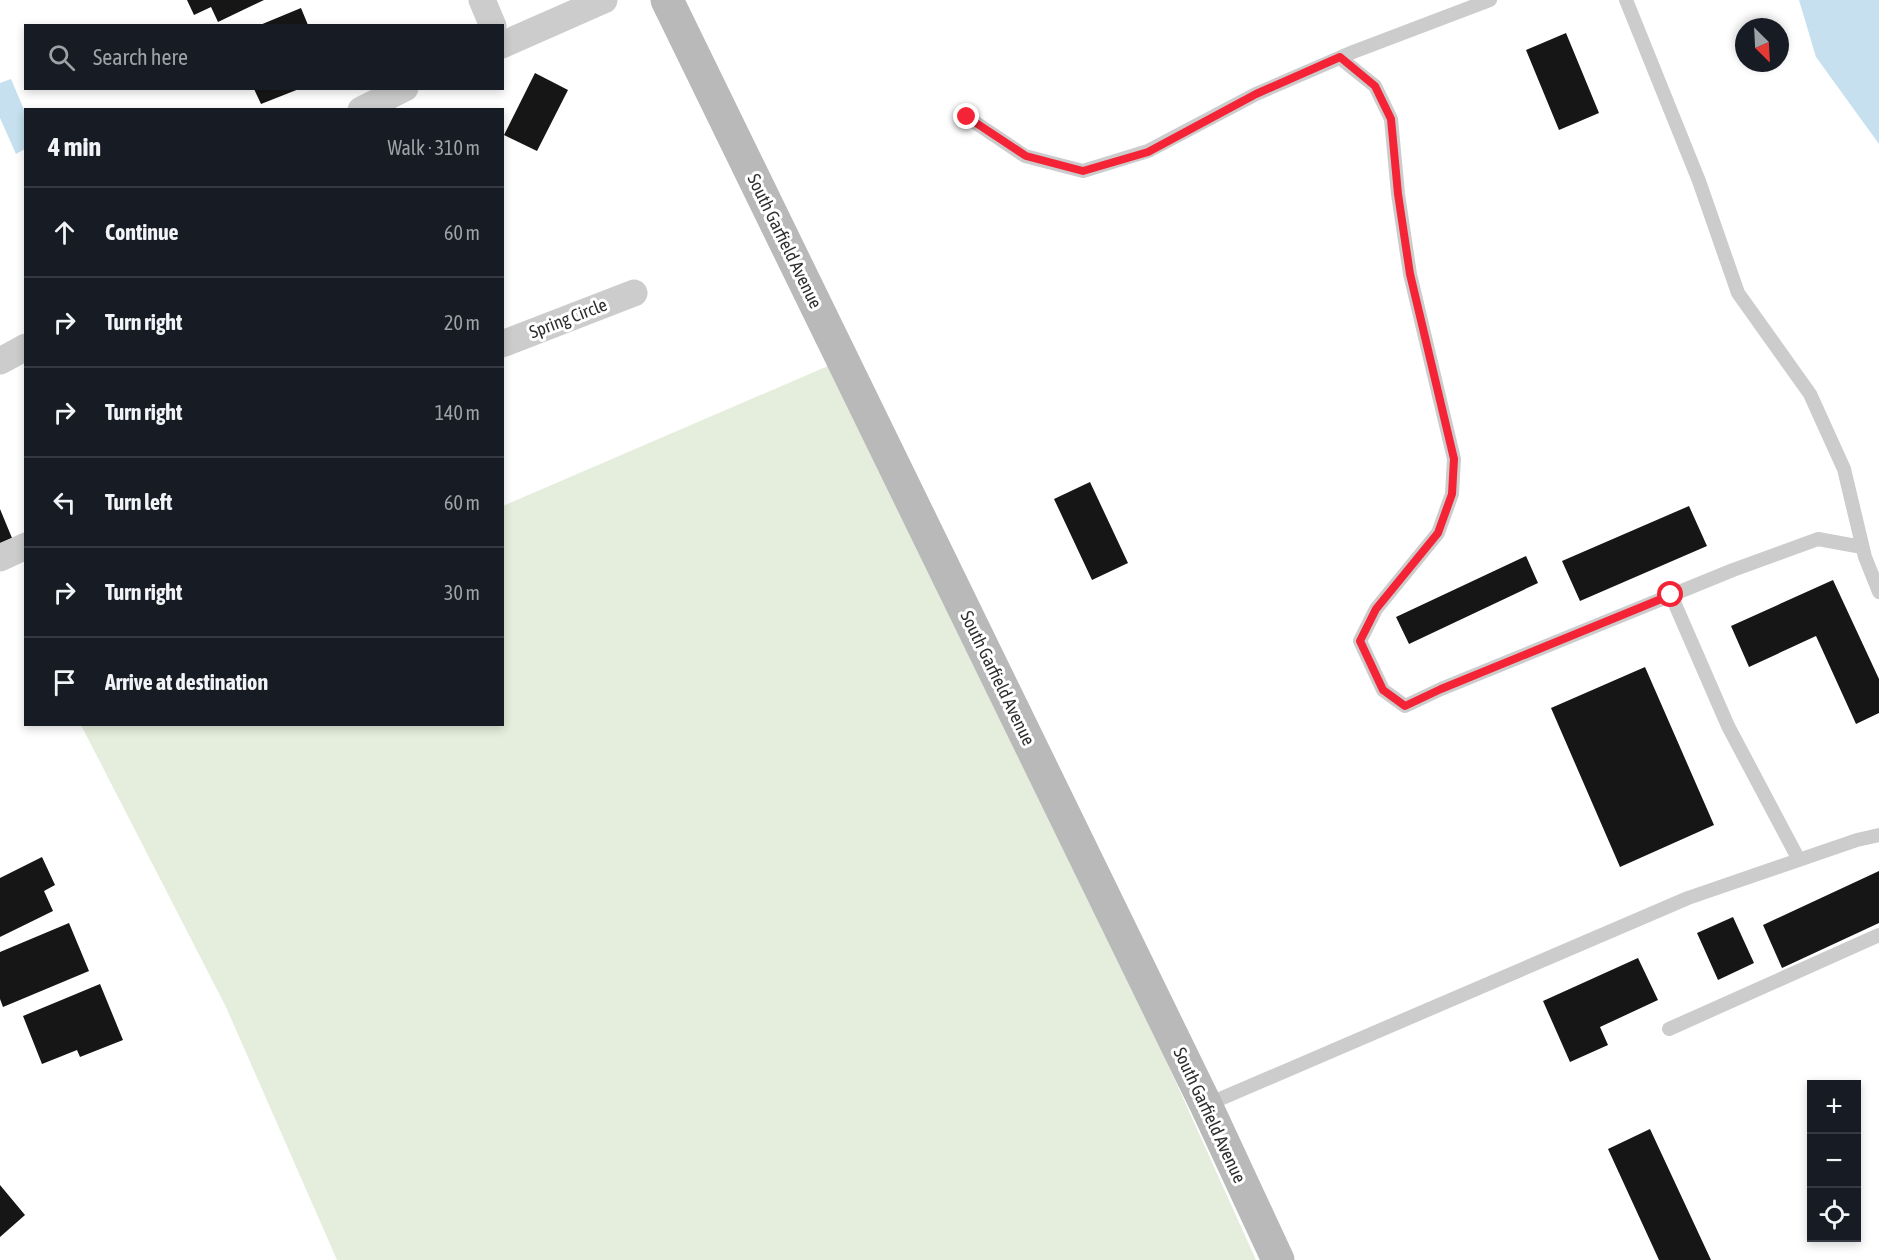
<!DOCTYPE html>
<meta charset="utf-8">
<style>
body{margin:0;font-family:"Asap Condensed",sans-serif;background:#20242c;color:#f1f3f6}
.controls{position:absolute;right:18px;bottom:18px;display:grid;overflow:hidden;border-radius:0px;box-shadow:0 3px 9px #0003}
.controls button{width:54px;height:54px;display:grid;place-items:center;padding:0;border:0;border-bottom:2px solid #363941;background:#171b24;color:#f1f3f6;font:30px sans-serif}
.compass{position:absolute;left:1735px;top:18px;width:54px;height:54px;border-radius:50%;background:#171b24;box-shadow:0 3px 9px #0003;rotate:156deg}
.stop{position:absolute;width:18px;height:18px;margin:-14px;border:4px solid #f42336;border-radius:50%;background:#fff}
.stop.end{background:#f42336;border-color:#fff;box-shadow:0 2px 6px #0008}
.list{margin:0;padding:0;list-style:none}
h2{display:flex;justify-content:space-between;align-items:center;height:78px;margin:0;padding:0 24px;font-size:26px}
h2 small{font-size:20px;font-weight:400;color:#9ea1a6}
.list li{display:grid;grid-template-columns:39px 1fr auto;gap:18px;align-items:center;box-sizing:border-box;height:90px;padding:0 24px;border-top:2px solid #363941}
.list b{display:block;font-size:22px;white-space:nowrap}
.list em{font-size:20px;font-style:normal;color:#9ea1a6}
.icon{flex:none;width:33px;height:33px;fill:none;stroke:currentColor;stroke-width:2;stroke-linecap:round;stroke-linejoin:round}
.map{position:relative;flex:none;width:1879px;height:1260px;overflow:hidden}
.search{position:absolute;background:#171b24;box-shadow:0 3px 9px #0003;left:24px;top:24px;width:480px;height:66px;display:flex;align-items:center;gap:15px;box-sizing:border-box;padding:0 21px;border-radius:0px;color:#9ea1a6;font-size:22px}
.panel{position:absolute;background:#171b24;box-shadow:0 3px 9px #0003;left:24px;top:108px;width:480px;height:618px;border-radius:0px}
.map>svg:first-child{display:block}
.green{fill:#e5eddc}
.water{fill:#c6e0ef}
.building{fill:#161616}
.lines{fill:none;stroke-linecap:round;stroke-linejoin:round}
.lane{stroke:#ccc;stroke-width:14}
.street{stroke:#ccc;stroke-width:27}
.secondary{stroke:#b9b9b9;stroke-width:33}
.route{stroke:#f42336;stroke-width:8}
.labels{text-anchor:middle;dominant-baseline:central;stroke-width:6;stroke-linejoin:round;paint-order:stroke}
.street-label{font-size:18px;fill:#2f2f2f;stroke:#fff}
</style>
<div class="map">
<svg width="1879" height="1260" viewBox="0 0 1879 1260">
<rect width="100%" height="100%" fill="#fff"/>
<path class="green" d="M828,366L1160,1047L1256,1260H337L226,1007L81,725L502,724L503,506Z"/>
<path class="water" d="M1799,0H1879V144L1816,57Z
M11,79L25,112V149L16,154L0,118V83Z"/>
<path class="building" d="M187,0H264L218,22L211,7L194,15Z
M301,8L308,25H260Z
M1566,33L1599,113L1559,130L1526,50Z
M535,73L568,90L537,151L504,135Z
M254,89H299L261,104Z
M1090,482L1128,563L1092,580L1054,499Z
M1689,506L1707,546L1580,601L1562,561Z
M0,509L12,538L0,543Z
M1526,556L1538,583L1409,644L1396,617Z
M1833,580L1879,679V713L1856,724L1816,636L1749,667L1731,626Z
M1645,667L1714,825L1620,867L1551,708Z
M42,857L55,885L44,891L53,911L0,937V878Z
M1879,871V923L1782,968L1763,925Z
M1733,917L1754,963L1718,980L1697,933Z
M69,923L89,971L3,1007L0,999V952Z
M1638,958L1658,1000L1600,1027L1608,1045L1570,1062L1543,1001Z
M100,984L123,1040L80,1057L77,1050L42,1064L23,1016Z
M1650,1129L1711,1260H1659L1608,1149Z
M0,1185L25,1215L0,1237Z"/>
<g class="lines">
<path class="lane" d="M1626,0L1699,181L1738,293L1810,394L1844,469L1865,557L1879,592
M1340,58L1375,86L1391,119L1398,194L1410,274L1454,459L1452,494L1438,533L1376,609L1360,641L1383,690L1405,706L1441,689L1733,570L1818,539L1862,547
M967,117L1025,156L1083,171L1148,151L1256,94L1353,52L1490,0
M1671,595L1728,726L1799,860
M1669,1029L1879,935
M1206,1105L1688,898L1857,840L1879,835"/>
<path class="street" d="M482,0L493,26
M502,45L604,0
M361,110L405,88
M502,344L634,293
M0,361L26,347
M0,558L26,546"/>
<path class="secondary" d="M667,0L1206,1105L1278,1260"/>
</g>
<g class="lines">
<path class="route" d="M967,117L1026,156L1083,171L1148,152L1256,94L1340,57L1375,86L1391,119L1398,194L1410,274L1454,459L1452,494L1438,533L1376,609L1360,641L1383,690L1405,706L1441,689L1671,595"/>
</g>
<g class="labels">
<g class="street-label">
<text transform="translate(785 241) rotate(64)">South Garfield Avenue</text>
<text transform="translate(568 318) rotate(-21)">Spring Circle</text>
<text transform="translate(998 678) rotate(64)">South Garfield Avenue</text>
<text transform="translate(1210 1115) rotate(65)">South Garfield Avenue</text>
</g>
</g>
</svg>
<div class="controls">
<button>+</button>
<button>−</button>
<button><svg class="icon" aria-label="locate" viewBox="0 0 24 24"><circle cx="12" cy="12" r="6"/><path d="M12 2v4M12 18v4M2 12h4M18 12h4"/></svg></button>
</div>
<svg class="compass" viewBox="-18 -18 36 36"><path d="M0-13l5 13h-10z" fill="#e53935"/><path d="M0 13l5-13h-10z" fill="#9ea1a6"/></svg>
<div class="stop" style="left:1671px;top:595px"></div>
<div class="stop end" style="left:967px;top:117px"></div>
<div class="search"><svg class="icon" aria-label="search" viewBox="0 0 24 24"><circle cx="10" cy="10" r="6"/><path d="M15 15l6 6"/></svg>Search here</div>
<section class="panel">
<h2>4 min<small>Walk · 310 m</small></h2>
<ul class="list">
<li><svg class="icon" aria-label="ahead" viewBox="0 0 24 24"><path d="M12 20V5M6 11l6-6 6 6"/></svg><div><b>Continue</b></div><em>60 m</em></li>
<li><svg class="icon" aria-label="right" viewBox="0 0 24 24"><path d="M7 20v-9h11M14 6l5 5-5 5"/></svg><div><b>Turn right</b></div><em>20 m</em></li>
<li><svg class="icon" aria-label="right" viewBox="0 0 24 24"><path d="M7 20v-9h11M14 6l5 5-5 5"/></svg><div><b>Turn right</b></div><em>140 m</em></li>
<li><svg class="icon" aria-label="left" viewBox="0 0 24 24"><path d="M17 20v-9H6M10 6l-5 5 5 5"/></svg><div><b>Turn left</b></div><em>60 m</em></li>
<li><svg class="icon" aria-label="right" viewBox="0 0 24 24"><path d="M7 20v-9h11M14 6l5 5-5 5"/></svg><div><b>Turn right</b></div><em>30 m</em></li>
<li><svg class="icon" aria-label="arrive" viewBox="0 0 24 24"><path d="M6 21V4h12l-3 4 3 4H6"/></svg><div><b>Arrive at destination</b></div></li>
</ul>
</section>
</div>
